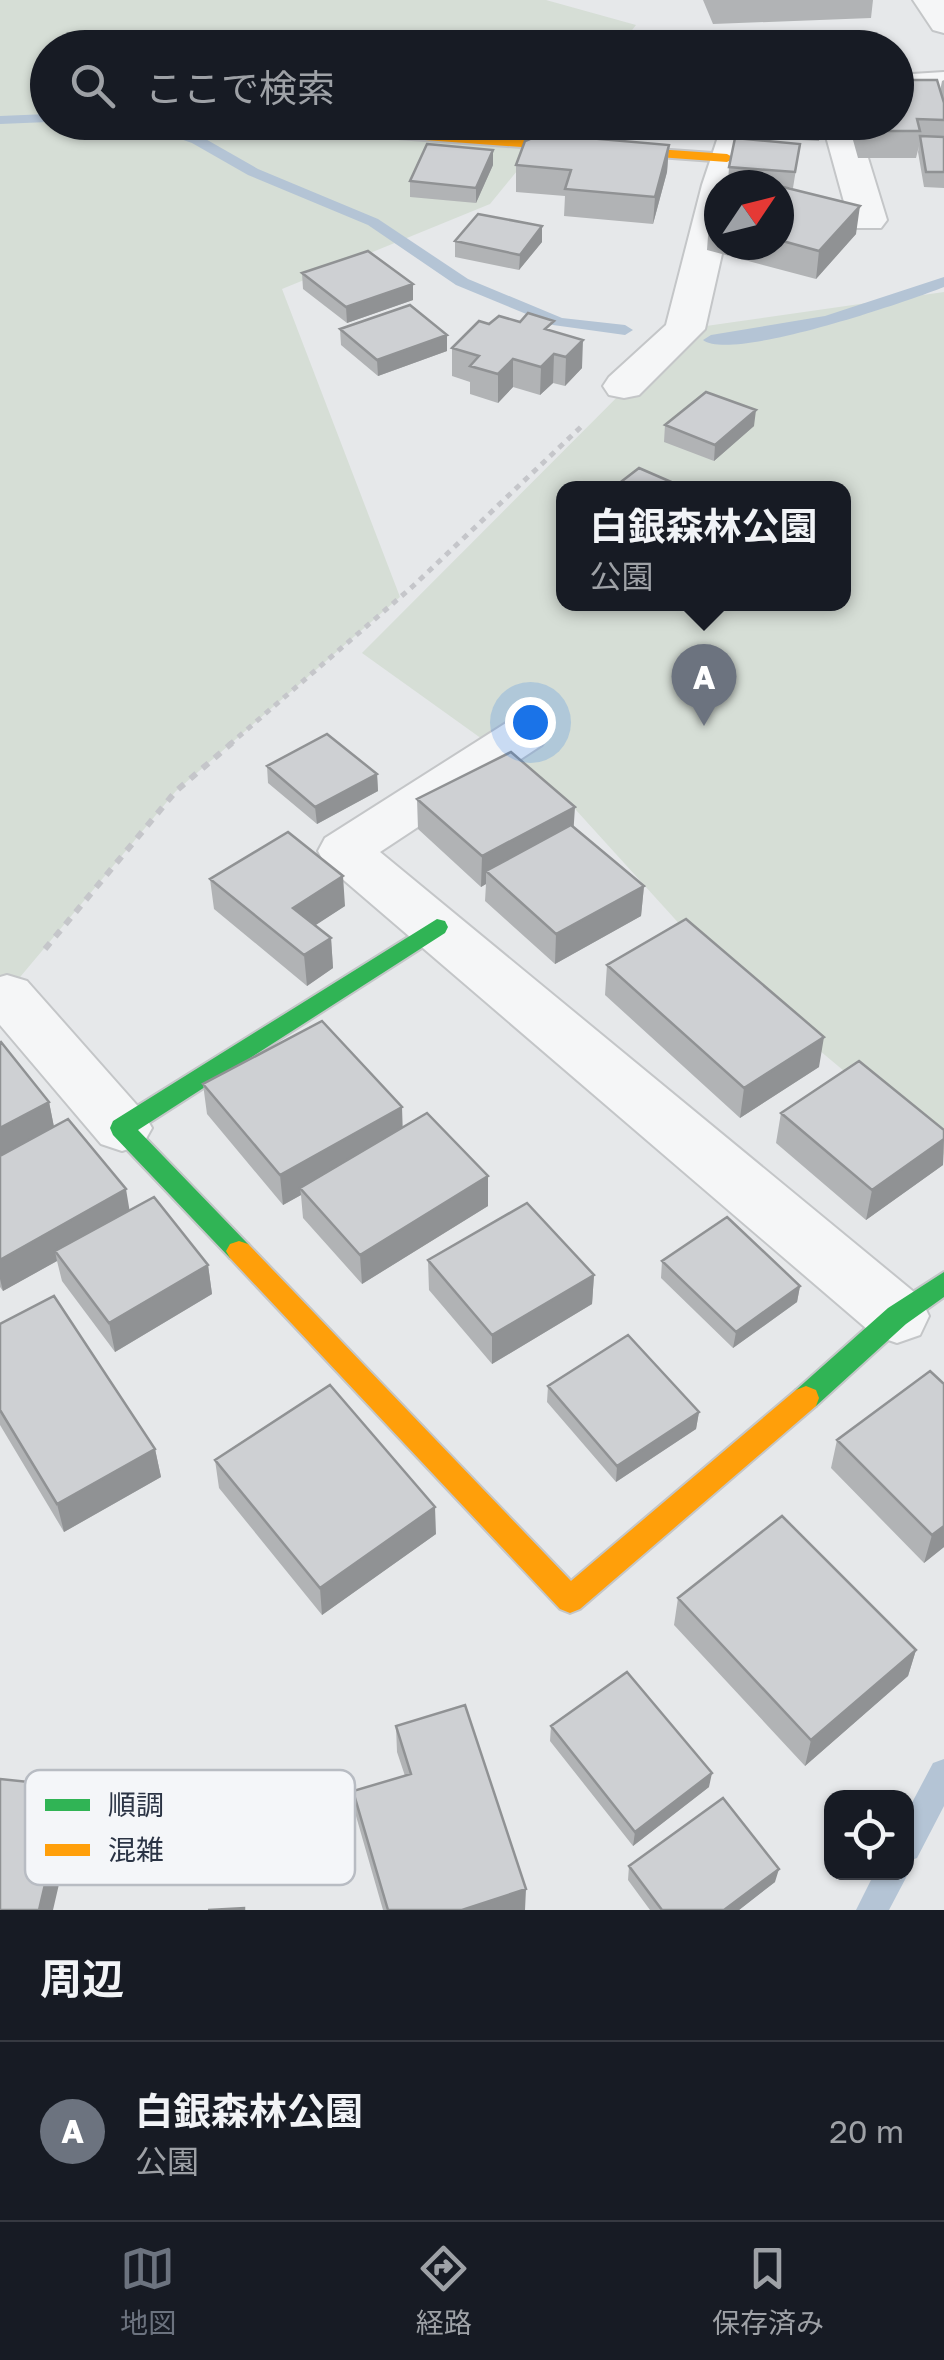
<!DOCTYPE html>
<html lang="ja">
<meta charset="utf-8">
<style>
body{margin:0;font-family:"Golos Text","Noto Sans JP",sans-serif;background:#20242c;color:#f1f3f6}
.controls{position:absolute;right:30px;bottom:30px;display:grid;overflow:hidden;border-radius:20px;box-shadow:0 2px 8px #0004}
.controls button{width:90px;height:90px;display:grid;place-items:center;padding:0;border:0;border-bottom:2px solid #363941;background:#171b24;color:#f1f3f6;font:50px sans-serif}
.compass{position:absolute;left:704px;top:170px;width:90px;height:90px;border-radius:50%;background:#171b24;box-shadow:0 2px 8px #0004;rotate:55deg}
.you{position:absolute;left:530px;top:722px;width:35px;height:35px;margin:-25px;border:8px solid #fff;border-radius:50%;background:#1a73e8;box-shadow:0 0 0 15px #1a73e833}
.badge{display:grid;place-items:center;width:65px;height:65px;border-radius:50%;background:#6c737f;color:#fff;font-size:32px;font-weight:700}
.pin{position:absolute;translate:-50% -82px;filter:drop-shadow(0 2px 5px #0008)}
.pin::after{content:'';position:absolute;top:52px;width:35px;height:30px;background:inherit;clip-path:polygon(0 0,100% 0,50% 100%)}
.popup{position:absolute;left:556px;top:481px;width:295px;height:130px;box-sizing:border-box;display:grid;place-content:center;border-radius:20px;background:#171b24;filter:drop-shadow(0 2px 8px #0005);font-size:32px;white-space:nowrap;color:#9ea1a6}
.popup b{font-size:38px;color:#f1f3f6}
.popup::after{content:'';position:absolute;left:50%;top:100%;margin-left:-20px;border:20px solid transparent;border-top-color:#171b24}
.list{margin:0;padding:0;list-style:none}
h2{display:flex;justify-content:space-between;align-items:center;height:130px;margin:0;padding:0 40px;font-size:42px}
h2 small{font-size:32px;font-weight:400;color:#9ea1a6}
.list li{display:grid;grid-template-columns:65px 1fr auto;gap:30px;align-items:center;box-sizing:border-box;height:180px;padding:0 40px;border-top:2px solid #363941}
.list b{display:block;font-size:38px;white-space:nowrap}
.list p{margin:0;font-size:32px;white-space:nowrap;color:#9ea1a6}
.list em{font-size:32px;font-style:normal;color:#9ea1a6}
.icon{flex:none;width:55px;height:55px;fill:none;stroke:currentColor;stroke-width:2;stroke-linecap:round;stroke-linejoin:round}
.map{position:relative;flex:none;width:944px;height:1910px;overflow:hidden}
.search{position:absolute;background:#171b24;box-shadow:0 2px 8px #0004;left:30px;right:30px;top:30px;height:110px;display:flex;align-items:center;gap:25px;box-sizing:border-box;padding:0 35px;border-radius:55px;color:#9ea1a6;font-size:38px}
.sheet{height:310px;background:#171b24}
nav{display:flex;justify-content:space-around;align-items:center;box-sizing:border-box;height:140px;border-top:2px solid #363941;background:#171b24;font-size:28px;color:#9ea1a6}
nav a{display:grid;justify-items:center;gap:5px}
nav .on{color:#6c737f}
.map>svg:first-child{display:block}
.green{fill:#d6ded6;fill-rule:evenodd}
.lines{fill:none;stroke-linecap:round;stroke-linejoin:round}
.stream{fill:#b4c4d5;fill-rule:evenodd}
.street-casing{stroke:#c4c6c8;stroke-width:4}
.fast-casing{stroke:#c4c6c8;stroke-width:4}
.slow-casing{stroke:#c4c6c8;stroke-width:4}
.path-far1{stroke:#c5c6ca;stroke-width:5;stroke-dasharray:6 6;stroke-linecap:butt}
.path{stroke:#c5c6ca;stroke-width:6;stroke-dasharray:8 8;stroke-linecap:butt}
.street{fill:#f5f6f7;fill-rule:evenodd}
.fast{fill:#30b455;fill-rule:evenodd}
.slow{fill:#ff9f0a;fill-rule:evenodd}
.wall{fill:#b1b3b5}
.shaded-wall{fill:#909294}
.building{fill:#ced0d3;stroke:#909294;stroke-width:2.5}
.key{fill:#f4f6f9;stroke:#b8bcc3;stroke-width:2.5}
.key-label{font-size:28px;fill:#2b3445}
</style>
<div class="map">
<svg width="944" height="1910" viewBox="0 0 944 1910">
<rect width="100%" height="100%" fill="#e6e8ea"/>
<path class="green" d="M0,0H546L636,25L618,48H48V122L556,123L490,204L282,289L400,597L176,791L0,1001Z
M944,292V1155L713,961L566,799L362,653L685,329ZM564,488H844V604H564Z"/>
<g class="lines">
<path class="stream" d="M48,114V122L0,124V116Z
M132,122H155L202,137L258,169L378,219L468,279L562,318L625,325L633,330L625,335L553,325L456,285L368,225L248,175L192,143Z
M944,277V287C906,302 732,362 703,340L711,335L825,316Z
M944,1759V1806L917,1858L906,1862V1814L933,1763Z
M906,1866L909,1872L889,1910H856L875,1872H906Z"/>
<g class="street-casing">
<path id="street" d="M913,0H944V33L933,30Z
M944,72V92L896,95V75Z
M723,122H758L738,185H719V245H724L705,329L639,395L624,398L609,395L603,386L609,377L666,325L702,185Z
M822,122H857L887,220L881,228H855L849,220Z
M524,718L542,723L549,734L542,745L380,852L920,1297L929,1316L920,1335L897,1343L874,1335L325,864L318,851L325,838L506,723Z
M7,975L27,981L143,1112L152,1128L143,1144L122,1151L101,1144L0,1025V977Z"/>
</g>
<g class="fast-casing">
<path id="fast" d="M437,919L445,921L448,927L445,933L138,1130L248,1244L252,1251L248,1258L239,1261L230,1258L113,1135L110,1128L113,1121Z
M944,1272V1297L906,1324L816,1406L806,1410L796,1406L793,1398L796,1390L888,1308Z"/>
</g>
<g class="slow-casing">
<path id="slow" d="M362,128L727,154L734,158L727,162L357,135V129Z
M239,1241L248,1244L571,1581L796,1390L806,1386L816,1390L819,1398L816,1406L580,1609L570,1613L560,1609L230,1258L226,1251L230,1244Z"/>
</g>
<path class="path-far1" d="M229,745L412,587L583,425"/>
<path class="path" d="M45,949L176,791L232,743"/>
<use href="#street" class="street"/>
<use href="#fast" class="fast"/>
<use href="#slow" class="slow"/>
</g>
<path class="wall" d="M703,0H873L871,18L713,24Z
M944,80V188L924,187L918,152L919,146L916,158H858L848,122H896L940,91L942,81Z
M618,122H692L691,130L618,124Z
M752,122H821L819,141L751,137Z
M800,144L793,188L785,187L856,234L816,279L707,250L709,222L719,212V245H779V185L728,182L729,167Z
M669,145L667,172L653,224L564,216L565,196L516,192V165Z
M493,150V165L476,203L410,197V181Z
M455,241L542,242L519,270L455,257Z
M302,273L413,300L347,323L303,289Z
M489,324L554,331L582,368L565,386L553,383L540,395L513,387L498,403L470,394V382L452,376V348Z
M340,329L447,351L378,376L341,345Z
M665,425L754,426L714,461L664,442Z
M267,766L377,774L378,791L317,824L268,783Z
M417,799L574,827L644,886L641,916L555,964L485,901L486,884L481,887L418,829Z
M210,879L345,906L315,925L331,938L333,968L307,986L214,909Z
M607,965L819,1067L740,1118L605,995Z
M0,1043L49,1102L54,1127L130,1211L208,1265L212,1294L115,1352L62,1281L57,1261L3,1291L0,1287Z
M203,1084L403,1127L488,1176V1206L362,1284L303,1218L301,1195L283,1205L207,1114Z
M781,1113L944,1130L943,1165L866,1220L776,1143Z
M428,1260L594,1275L592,1304L492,1364L429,1290Z
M662,1261L800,1286L797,1302L733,1348L661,1278Z
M0,1324L155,1449L161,1477L64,1532L0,1425Z
M548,1386L699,1412L696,1429L616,1482L547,1402Z
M837,1440L944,1547L924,1563L831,1468Z
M215,1460L436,1534L322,1615L219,1488Z
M678,1598L916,1650L908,1676L805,1766L674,1625Z
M396,1726L525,1910H383L356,1816L353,1791L405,1776L397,1752Z
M551,1726L709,1787L633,1846L550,1741Z
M629,1866L775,1882L739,1910H650L628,1880Z"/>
<path class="shaded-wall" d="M669,145L667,172L653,224L655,197Z
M493,150V165L476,203V188Z
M860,206L856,234L816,279L819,251Z
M542,226V242L519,270L520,255Z
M413,284V300L347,323L346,307Z
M447,335V351L378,376L377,360Z
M583,340L582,368L565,386L566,357Z
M554,354L553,383L540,395L541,367Z
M513,359V387L498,403V374Z
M756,410L754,426L714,461L715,445Z
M377,774L378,791L317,824L315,807Z
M575,807L573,837L486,871V884L481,887L482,856Z
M343,876L345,906L296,938L293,908Z
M644,886L641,916L555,964L556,934Z
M331,938L333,968L307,986L304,955Z
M824,1037L819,1067L740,1118L744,1088Z
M49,1102L55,1132L0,1162V1128Z
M402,1107L403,1137L300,1188L301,1195L283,1205L280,1175Z
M944,1139L943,1165L866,1220L872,1190Z
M488,1176V1206L362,1284L360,1255Z
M126,1189L131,1219L55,1251L57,1261L3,1291L0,1279V1260Z
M208,1265L212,1294L115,1352L109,1323Z
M594,1275L592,1304L492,1364V1335Z
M800,1286L797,1302L733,1348L736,1332Z
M699,1412L696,1429L616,1482L617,1466Z
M155,1449L161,1477L64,1532L57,1504Z
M435,1507L436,1534L322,1615L320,1588Z
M944,1526V1547L924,1563L932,1535Z
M916,1650L908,1676L805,1766L811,1740Z
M712,1773L709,1787L633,1846L635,1832Z
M68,1786L76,1811L53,1910H39Z
M779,1869L775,1882L739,1910H724Z
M526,1889L525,1910H462Z"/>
<path class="building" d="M633,36L704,40L703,48H631Z
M896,80H937L944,103V120L917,119L920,131H861L859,122H896Z
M761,122H821V126Z
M542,134L669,145L655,197L565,189L571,170L516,165L525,141Z
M920,136L944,137V172H926Z
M735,138L800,144L795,172L729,167Z
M427,144L493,150L476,188L410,181Z
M753,179L777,185H747Z
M779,186L860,206L819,251L779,240Z
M719,212V224L709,222Z
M478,214L542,226L520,255L455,241Z
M368,251L413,284L346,307L302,273Z
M410,305L447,335L377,360L340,329Z
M528,313L554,321L545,329L583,340L566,357L554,354L541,367L513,359L498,374L470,366L479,356L452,348L479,321L489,324L499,316L520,322Z
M706,392L756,410L715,445L665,425Z
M639,468L685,488H613Z
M327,734L377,774L315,807L267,766Z
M511,752L575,807L482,856L417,799Z
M571,825L644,886L556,934L486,871Z
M288,832L343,876L293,908L331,938L304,955L210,879Z
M686,919L824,1037L744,1088L607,965Z
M322,1021L402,1107L280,1175L203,1084Z
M1,1042L49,1102L0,1128V1043Z
M859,1061L944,1130V1139L872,1190L781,1113Z
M427,1113L488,1176L360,1255L300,1188Z
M68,1119L126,1189L0,1260V1156Z
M154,1197L208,1265L109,1323L55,1251Z
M527,1203L594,1275L492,1335L428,1260Z
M727,1217L800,1286L736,1332L662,1261Z
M54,1296L155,1449L57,1504L0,1410V1324Z
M628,1335L699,1412L617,1466L548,1386Z
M930,1371L944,1384V1526L932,1535L837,1440Z
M330,1385L435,1507L320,1588L215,1460Z
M782,1516L916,1650L811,1740L678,1598Z
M627,1672L712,1773L635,1832L551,1726Z
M465,1705L526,1889L462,1910H388L353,1791L411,1774L396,1726Z
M0,1779L68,1786L39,1910H0Z
M723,1798L779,1869L724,1910H662L629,1866Z
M244,1908V1910H208Z"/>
<rect x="25" y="1770" width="330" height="115" rx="15" class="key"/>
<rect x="45" y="1799" width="45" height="12" fill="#30b455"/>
<rect x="45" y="1844" width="45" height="12" fill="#ff9f0a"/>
<g class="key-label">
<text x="108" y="1815">順調</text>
<text x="108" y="1860">混雑</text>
</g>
</svg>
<div class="controls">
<button><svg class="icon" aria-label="locate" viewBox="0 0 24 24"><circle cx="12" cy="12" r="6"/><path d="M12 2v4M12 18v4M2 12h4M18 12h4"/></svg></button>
</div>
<svg class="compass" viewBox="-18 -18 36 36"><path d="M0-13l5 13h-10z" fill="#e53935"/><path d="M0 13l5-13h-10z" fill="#9ea1a6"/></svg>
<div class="you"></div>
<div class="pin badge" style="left:704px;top:726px">A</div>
<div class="popup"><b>白銀森林公園</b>公園</div>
<div class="search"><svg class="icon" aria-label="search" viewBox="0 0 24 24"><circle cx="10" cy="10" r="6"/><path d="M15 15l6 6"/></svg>ここで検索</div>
</div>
<section class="sheet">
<h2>周辺<small></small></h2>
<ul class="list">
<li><span class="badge">A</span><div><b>白銀森林公園</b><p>公園</p></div><em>20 m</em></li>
</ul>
</section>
<nav>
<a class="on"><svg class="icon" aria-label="map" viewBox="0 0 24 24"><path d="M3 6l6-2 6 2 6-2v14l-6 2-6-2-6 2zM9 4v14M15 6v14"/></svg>地図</a>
<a><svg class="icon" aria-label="directions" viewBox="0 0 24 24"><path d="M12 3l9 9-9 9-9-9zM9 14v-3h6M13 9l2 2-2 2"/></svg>経路</a>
<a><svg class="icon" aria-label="saved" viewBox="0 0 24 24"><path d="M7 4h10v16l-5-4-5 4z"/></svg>保存済み</a>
</nav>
